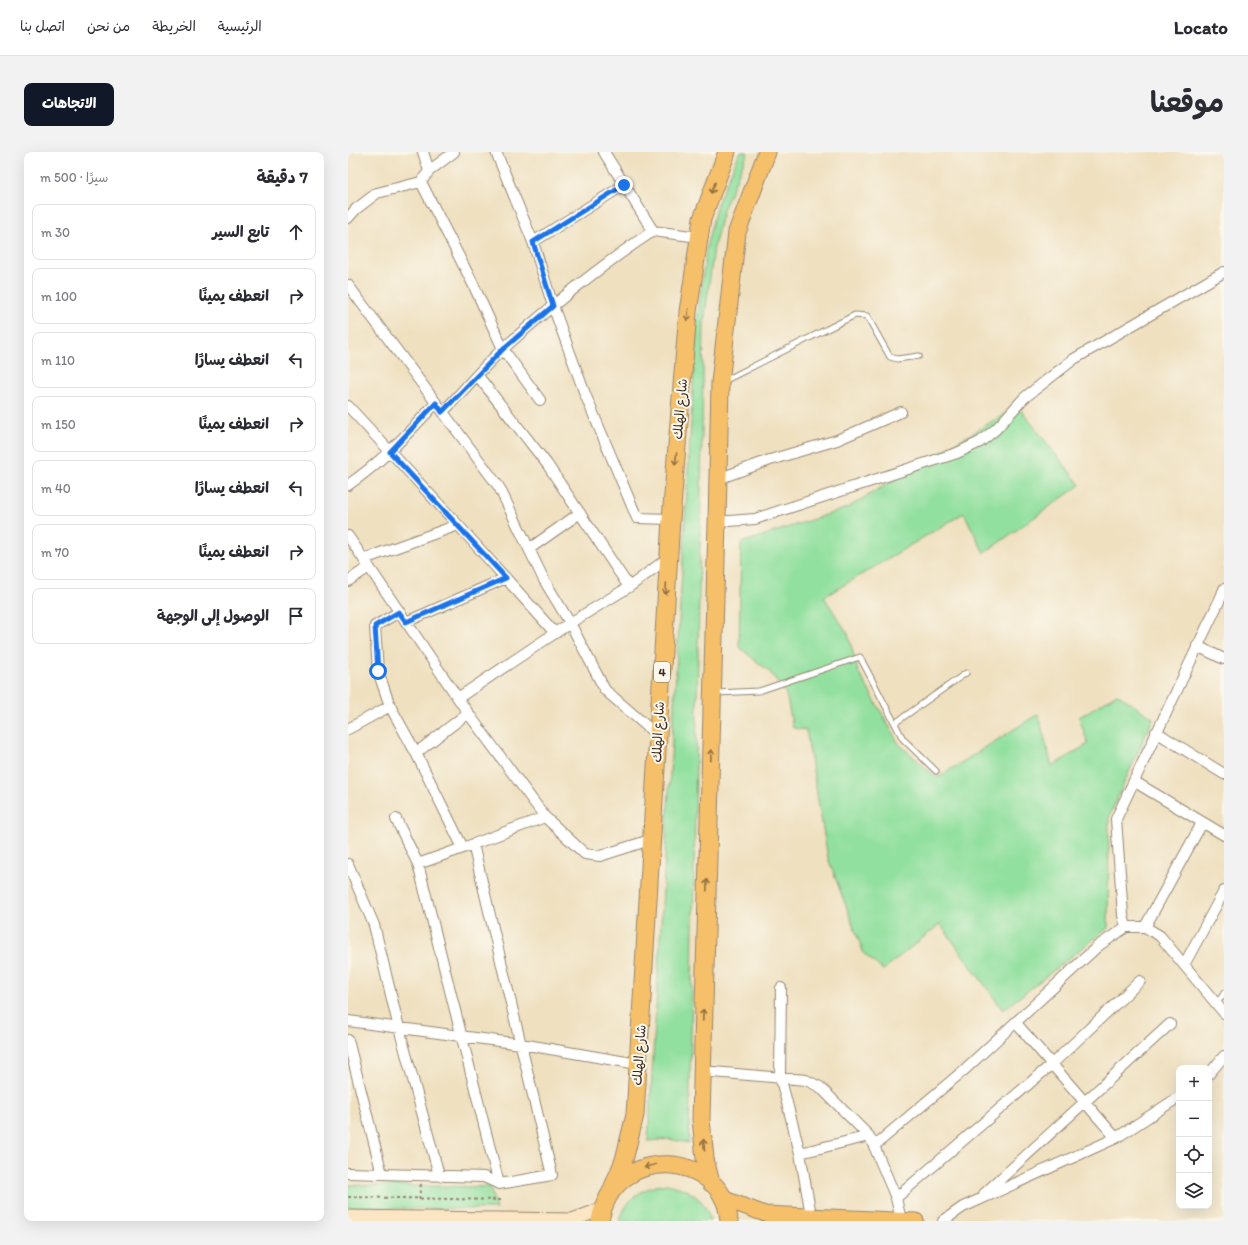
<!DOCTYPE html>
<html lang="ar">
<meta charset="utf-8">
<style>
body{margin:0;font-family:Itim,"Playpen Sans Arabic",sans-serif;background:#f2f2f3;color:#2b2b33;direction:rtl}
.controls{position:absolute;right:12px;bottom:12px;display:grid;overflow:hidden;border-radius:8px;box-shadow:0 4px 16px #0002}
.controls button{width:36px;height:36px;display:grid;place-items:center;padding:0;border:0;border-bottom:1px solid #e1e1e2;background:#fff;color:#2b2b33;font:20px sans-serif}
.stop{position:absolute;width:12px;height:12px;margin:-9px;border:3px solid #1a73e8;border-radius:50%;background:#fff}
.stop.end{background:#1a73e8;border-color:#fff;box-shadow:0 1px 4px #0008}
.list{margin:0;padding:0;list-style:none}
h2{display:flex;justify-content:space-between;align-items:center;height:52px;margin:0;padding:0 16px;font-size:17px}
h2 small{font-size:13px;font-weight:400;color:#7c7c81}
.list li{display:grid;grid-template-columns:26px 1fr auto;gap:12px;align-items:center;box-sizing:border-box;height:56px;margin:0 8px 8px;padding:0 8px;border:1px solid #e1e1e2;border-radius:8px}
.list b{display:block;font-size:15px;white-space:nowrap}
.list em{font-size:13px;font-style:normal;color:#7c7c81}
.icon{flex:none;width:22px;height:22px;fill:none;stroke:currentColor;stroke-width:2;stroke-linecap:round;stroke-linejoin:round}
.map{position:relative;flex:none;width:876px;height:1069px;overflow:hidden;direction:ltr;border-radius:8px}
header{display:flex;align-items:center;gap:24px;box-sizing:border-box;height:56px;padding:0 20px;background:#fff;border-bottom:1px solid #e1e1e2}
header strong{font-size:19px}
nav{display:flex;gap:22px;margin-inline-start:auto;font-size:14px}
.intro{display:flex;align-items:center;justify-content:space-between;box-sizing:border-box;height:96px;padding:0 24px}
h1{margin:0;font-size:28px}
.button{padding:10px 18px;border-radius:8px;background:#111827;color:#fff;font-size:14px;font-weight:700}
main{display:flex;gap:24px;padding:0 24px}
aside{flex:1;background:#fff;border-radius:8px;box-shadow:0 4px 16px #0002}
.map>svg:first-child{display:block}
.green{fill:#92e09f;stroke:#66855e}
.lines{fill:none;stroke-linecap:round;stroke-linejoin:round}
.lane-casing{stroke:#95856f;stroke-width:7}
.street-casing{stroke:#95856f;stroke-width:12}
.secondary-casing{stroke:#95856f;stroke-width:15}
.primary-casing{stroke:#95856f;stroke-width:17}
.highway-casing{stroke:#95856f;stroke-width:19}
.path{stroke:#95856f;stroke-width:2;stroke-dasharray:3 3;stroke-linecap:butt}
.lane{stroke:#fff;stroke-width:5}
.street{stroke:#fff;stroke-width:10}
.secondary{stroke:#fbe6c4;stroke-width:13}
.primary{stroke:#f6c06b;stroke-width:15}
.highway{stroke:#f6c06b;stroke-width:17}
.oneway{stroke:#8f6e41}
.route{stroke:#1a73e8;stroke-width:5}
.labels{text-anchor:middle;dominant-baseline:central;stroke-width:4;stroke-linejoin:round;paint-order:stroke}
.shield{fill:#fbf7ec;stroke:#75685c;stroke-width:1}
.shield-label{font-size:12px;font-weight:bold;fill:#3b2a1e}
.street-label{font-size:13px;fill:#3b2a1e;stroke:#fbf7ec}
</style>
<header>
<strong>Locato</strong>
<nav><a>الرئيسية</a><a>الخريطة</a><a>من نحن</a><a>اتصل بنا</a></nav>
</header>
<div class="intro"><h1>موقعنا</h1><a class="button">الاتجاهات</a></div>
<main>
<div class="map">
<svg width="876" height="1069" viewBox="0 0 876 1069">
<rect width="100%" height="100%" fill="#fbf7ec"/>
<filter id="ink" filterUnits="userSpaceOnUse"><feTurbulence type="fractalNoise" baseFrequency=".025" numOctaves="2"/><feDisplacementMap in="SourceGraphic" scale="8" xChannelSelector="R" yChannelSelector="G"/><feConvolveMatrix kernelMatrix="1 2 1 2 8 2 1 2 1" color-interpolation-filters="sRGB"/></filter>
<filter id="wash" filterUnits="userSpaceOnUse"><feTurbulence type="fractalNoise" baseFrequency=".012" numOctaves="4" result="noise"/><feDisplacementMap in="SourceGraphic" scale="16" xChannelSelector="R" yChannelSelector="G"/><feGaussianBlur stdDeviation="0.9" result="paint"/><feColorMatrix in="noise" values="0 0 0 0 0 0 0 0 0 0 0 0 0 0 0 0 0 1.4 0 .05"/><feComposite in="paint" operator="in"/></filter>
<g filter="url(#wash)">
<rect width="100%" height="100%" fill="#efe0c0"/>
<path class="green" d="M392,0H400L375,58L366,95L356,170L341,991L321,987L300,989L349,170L359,92L369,52Z
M670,254L732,333L636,401L616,361L476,445L500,482L510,519L551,592L589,626L690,562L704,614L740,592L731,565L769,542L805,566L761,665L760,776L655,858L592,772L535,818L516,802L480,706L458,578L445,576L438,542L423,521L391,495L393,391L499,356Z
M319,1032C339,1036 359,1047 362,1069H272C278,1045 296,1035 319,1032Z
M0,1033L142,1035L148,1057L0,1056Z"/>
</g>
<g filter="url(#ink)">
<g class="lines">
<g class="lane-casing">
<path id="lane" d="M376,229L507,163L519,164L542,205L549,207L571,204
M368,541L411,539L512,505L555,587L588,619
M547,571L618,521
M868,850L873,846L876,841"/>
</g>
<g class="street-casing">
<path id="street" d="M75,0L81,19
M148,0L185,90L205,154L237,242L289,366L323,367
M256,0L305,79L351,85
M73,30L125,132L155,197L192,248
M0,66L8,57L29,41L73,30L81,19L106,0
M185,90L276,33
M0,133L151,335L196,428L222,471L257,538L310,584
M130,224L199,312L281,435L320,406
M0,254L110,373L207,481
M95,260C115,239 134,216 156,196C203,154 252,114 305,79
M370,327L422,308L489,288L553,260
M0,333C34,310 60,281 88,251
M369,370L407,367L609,301L632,290L648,277L676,246L726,207L876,120
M0,384L120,561L197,665L237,702L252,704L305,687
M181,397L232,361
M16,407L110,373
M0,429L21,415
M51,460L27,474L30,519L42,554L68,601L115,696L197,665
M58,470L158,426
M849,494L876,507
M110,546L222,471L281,435
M0,577L42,554
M808,580L876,622
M68,601L120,561
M787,630L876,683
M48,667L70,712L115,696
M0,712L26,773L51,876L91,1023
M70,712L151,1032
M778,775H797L812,784L876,861
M797,775L854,671
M836,813L876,739
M433,836L432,924L452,1001L463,1063
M0,869L173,892L290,912
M668,871L768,986
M0,888L34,1022
M353,919L458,928L472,935L521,984L526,994
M861,922L876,904
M452,1001L521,984
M0,1021L136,1025L151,1032L204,1023L125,692
M636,1042L822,872
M548,1046L704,912L792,829
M553,1068L548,1046L526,994L615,919L750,794L778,775L775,763L768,667L873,445L876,437
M595,1069L615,1055L768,986L831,945"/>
</g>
<g class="secondary-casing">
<path id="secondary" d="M0,1065L224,1068L254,1057"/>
</g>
<g class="primary-casing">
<path id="primary" d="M374,1046L417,1062L568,1069"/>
</g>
<g class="highway-casing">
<path id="highway" d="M363,1031L357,1007L353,967L369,370L372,231L389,80L419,0
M262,1042L276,1008L287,963L323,367L340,160L354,67L379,0
M252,1069C266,988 378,1000 381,1069"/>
</g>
<path class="path" d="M0,1045L155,1048
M71,1047L73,1032"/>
<use href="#lane" class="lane"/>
<use href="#street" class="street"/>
<use href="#secondary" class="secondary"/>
<use href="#primary" class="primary"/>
<use href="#highway" class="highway"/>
</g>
<defs><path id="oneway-shaft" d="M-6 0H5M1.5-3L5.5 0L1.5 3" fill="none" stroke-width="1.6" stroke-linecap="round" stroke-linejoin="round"/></defs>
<g class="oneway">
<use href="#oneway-shaft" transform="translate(365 36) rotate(111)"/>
<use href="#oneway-shaft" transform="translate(340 163) rotate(95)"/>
<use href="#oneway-shaft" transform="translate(328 307) rotate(95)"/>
<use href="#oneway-shaft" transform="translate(318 437) rotate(93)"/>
<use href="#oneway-shaft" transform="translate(363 603) rotate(-88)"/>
<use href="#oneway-shaft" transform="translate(359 733) rotate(-88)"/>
<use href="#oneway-shaft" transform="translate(355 863) rotate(-88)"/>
<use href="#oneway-shaft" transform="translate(356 993) rotate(-96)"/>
<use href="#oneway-shaft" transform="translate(302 1014) rotate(165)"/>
</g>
</g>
<g class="lines" filter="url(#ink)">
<path class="route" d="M30,519L27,474L51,460L58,470L158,426L42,300L88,251L94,260L155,197L205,154L185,90L276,33"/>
</g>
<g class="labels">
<rect class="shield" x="306" y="510" width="16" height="20" rx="3"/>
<g class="shield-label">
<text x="314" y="520">4</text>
</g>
<g class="street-label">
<text transform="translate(332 257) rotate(-85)">شارع الهلك</text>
<text transform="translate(310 580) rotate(-87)">شارع الهلك</text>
<text transform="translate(291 903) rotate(-86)">شارع الهلك</text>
</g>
</g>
</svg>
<div class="controls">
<button>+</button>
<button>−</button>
<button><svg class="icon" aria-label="locate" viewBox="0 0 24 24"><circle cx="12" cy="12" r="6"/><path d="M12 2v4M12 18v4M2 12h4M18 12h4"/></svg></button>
<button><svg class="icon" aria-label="layers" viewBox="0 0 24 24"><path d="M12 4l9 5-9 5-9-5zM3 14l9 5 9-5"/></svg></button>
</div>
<div class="stop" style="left:30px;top:519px"></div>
<div class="stop end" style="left:276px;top:33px"></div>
</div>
<aside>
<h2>7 دقيقة<small>سيرًا · 500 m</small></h2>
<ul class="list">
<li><svg class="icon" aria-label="ahead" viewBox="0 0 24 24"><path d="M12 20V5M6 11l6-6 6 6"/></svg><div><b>تابع السير</b></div><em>30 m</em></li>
<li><svg class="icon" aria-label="right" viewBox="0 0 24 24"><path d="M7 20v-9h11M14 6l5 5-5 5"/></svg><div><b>انعطف يمينًا</b></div><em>100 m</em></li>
<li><svg class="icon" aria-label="left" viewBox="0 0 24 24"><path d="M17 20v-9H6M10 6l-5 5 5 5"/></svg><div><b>انعطف يسارًا</b></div><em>110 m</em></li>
<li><svg class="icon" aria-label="right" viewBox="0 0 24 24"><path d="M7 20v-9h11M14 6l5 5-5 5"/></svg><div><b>انعطف يمينًا</b></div><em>150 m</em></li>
<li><svg class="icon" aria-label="left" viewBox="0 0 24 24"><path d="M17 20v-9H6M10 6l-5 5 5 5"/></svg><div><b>انعطف يسارًا</b></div><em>40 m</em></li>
<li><svg class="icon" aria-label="right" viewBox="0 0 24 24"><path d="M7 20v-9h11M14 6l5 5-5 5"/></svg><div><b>انعطف يمينًا</b></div><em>70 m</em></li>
<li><svg class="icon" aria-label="arrive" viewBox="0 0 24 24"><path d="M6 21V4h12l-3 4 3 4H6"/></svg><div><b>الوصول إلى الوجهة</b></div></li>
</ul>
</aside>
</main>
